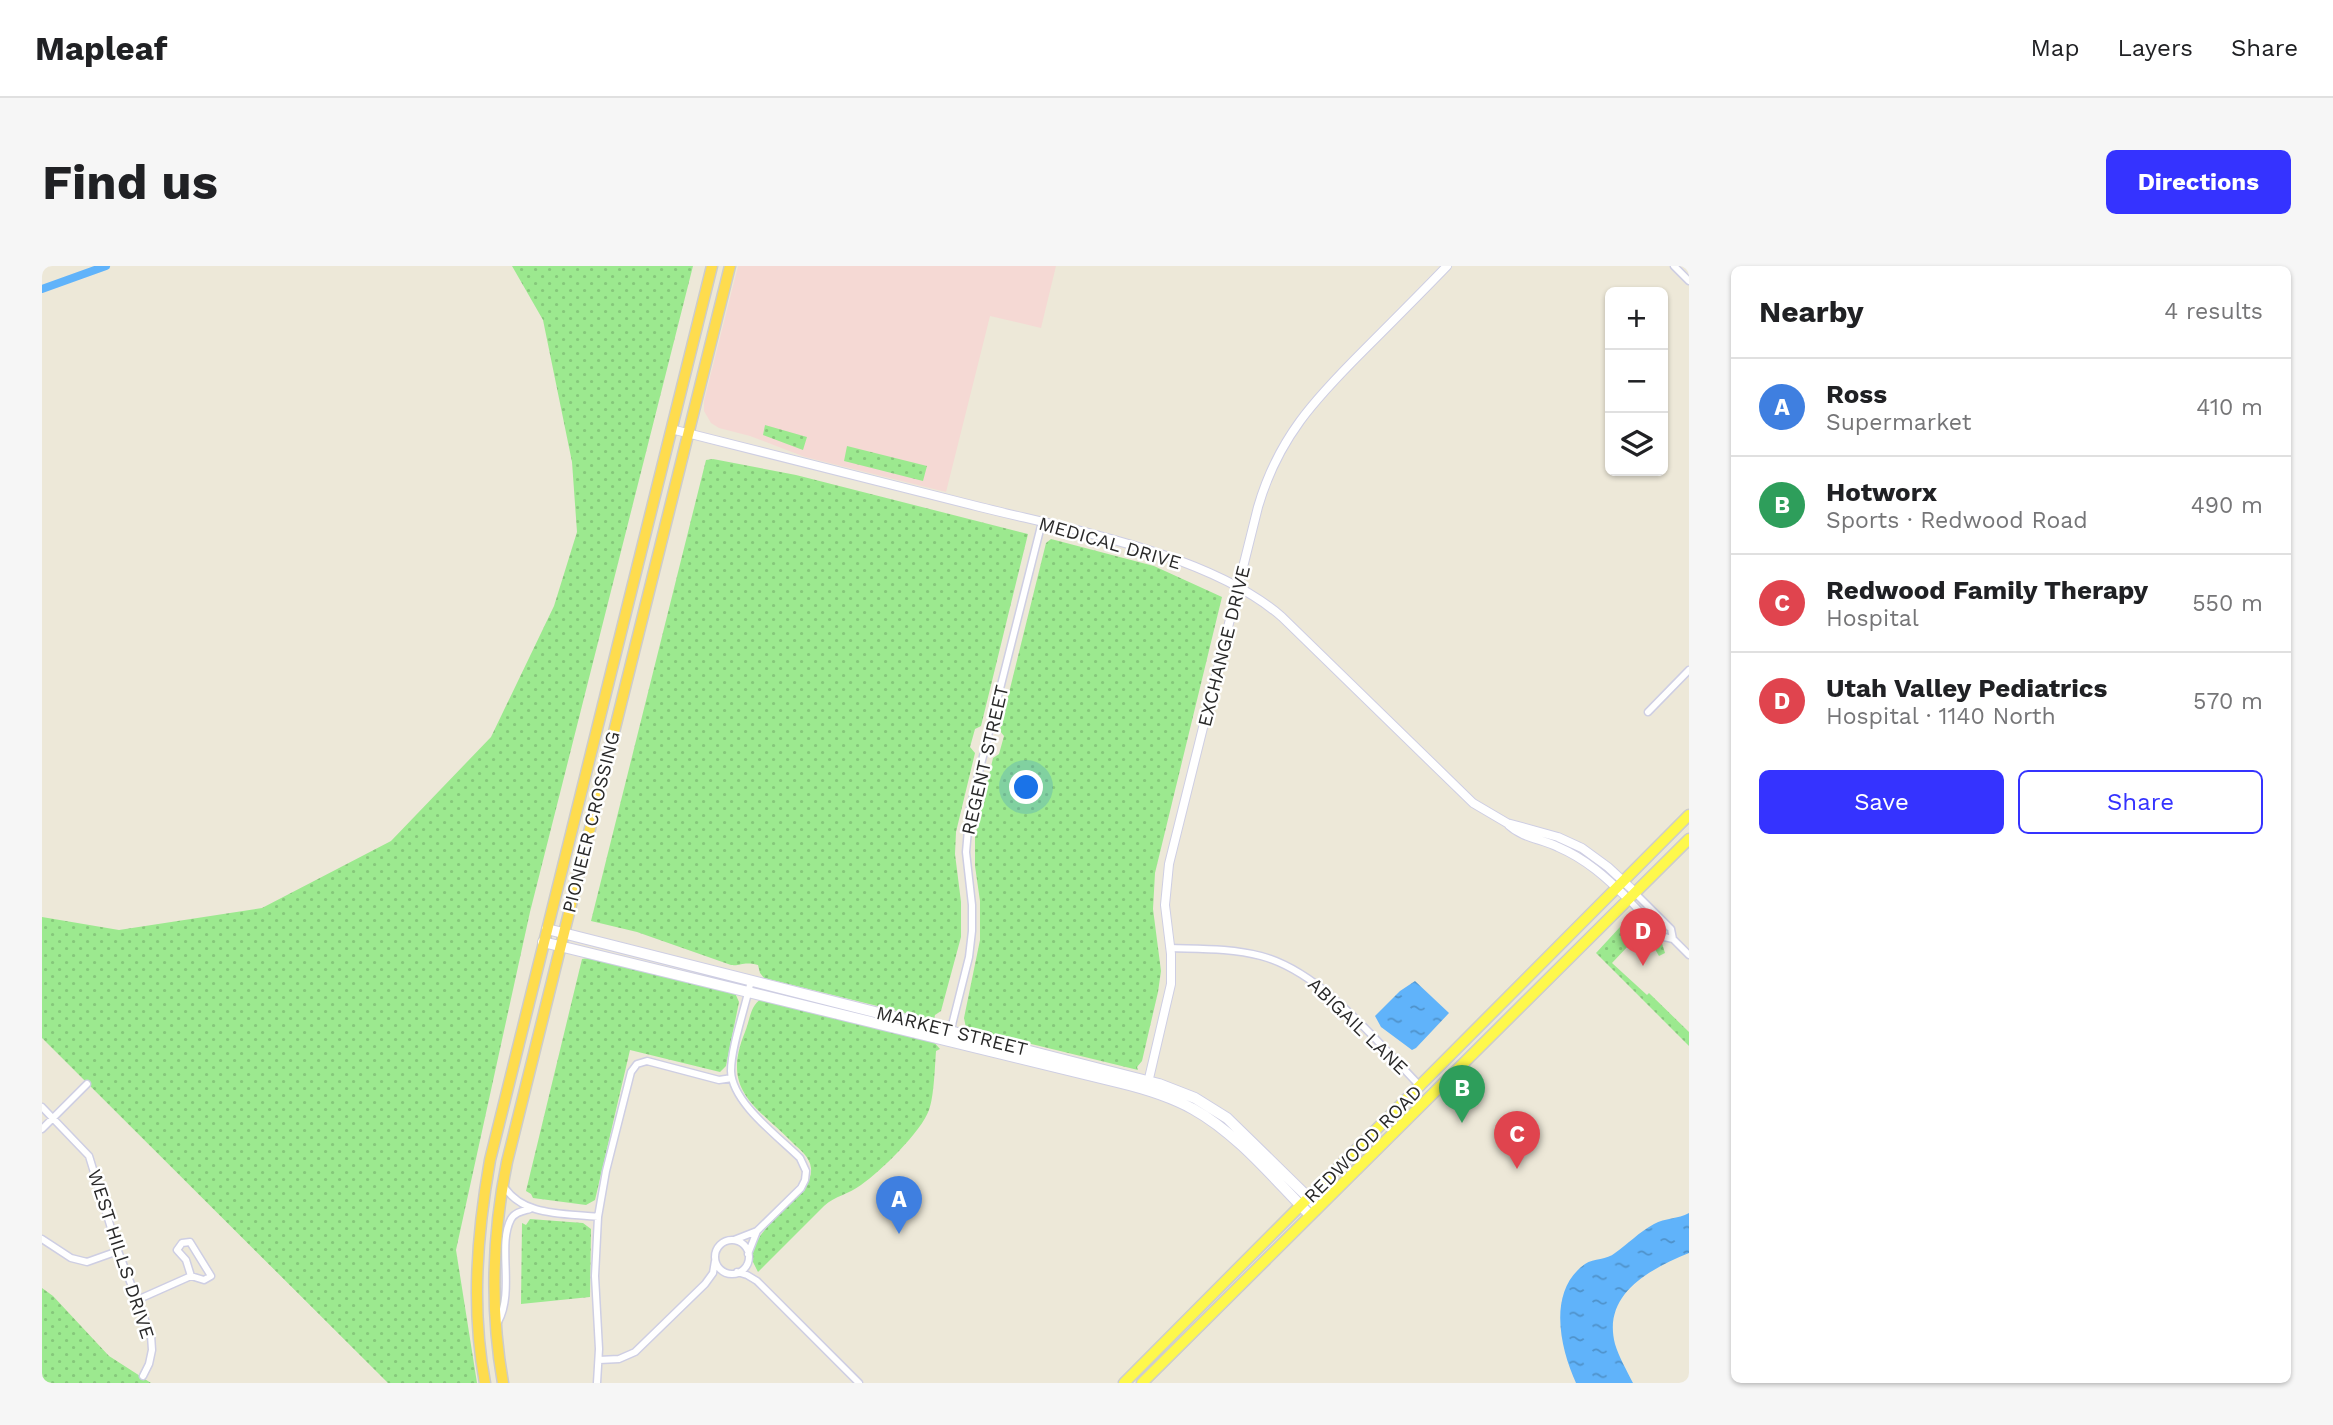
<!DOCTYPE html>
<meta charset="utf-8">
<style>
body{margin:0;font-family:"Work Sans",sans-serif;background:#f6f6f6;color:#202124}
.controls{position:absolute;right:21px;top:21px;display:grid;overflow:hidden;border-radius:10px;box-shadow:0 2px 5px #0004}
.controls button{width:63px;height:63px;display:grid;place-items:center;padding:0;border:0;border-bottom:2px solid #e0e0e0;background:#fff;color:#202124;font:35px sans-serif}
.you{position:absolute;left:985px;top:522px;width:24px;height:24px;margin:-18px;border:5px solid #fff;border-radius:50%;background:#1a73e8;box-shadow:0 0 0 10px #1a73e833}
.badge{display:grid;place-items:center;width:46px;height:46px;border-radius:50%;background:#3533ff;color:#fff;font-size:23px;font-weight:700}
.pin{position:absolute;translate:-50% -58px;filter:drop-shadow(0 2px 4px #0008)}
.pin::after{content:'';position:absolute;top:37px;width:24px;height:21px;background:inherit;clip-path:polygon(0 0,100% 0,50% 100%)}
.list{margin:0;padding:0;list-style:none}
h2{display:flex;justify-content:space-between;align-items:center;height:91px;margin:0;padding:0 28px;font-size:30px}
h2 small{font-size:23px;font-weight:400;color:#757577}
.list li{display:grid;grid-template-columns:46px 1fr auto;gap:21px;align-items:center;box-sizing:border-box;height:98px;padding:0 28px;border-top:2px solid #e0e0e0}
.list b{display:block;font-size:26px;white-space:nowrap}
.list p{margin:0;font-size:23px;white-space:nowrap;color:#757577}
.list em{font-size:23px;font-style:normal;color:#757577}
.actions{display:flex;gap:14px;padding:21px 28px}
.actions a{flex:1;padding:16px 0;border:2px solid #3533ff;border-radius:10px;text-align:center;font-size:24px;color:#3533ff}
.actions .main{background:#3533ff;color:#fff}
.icon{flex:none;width:38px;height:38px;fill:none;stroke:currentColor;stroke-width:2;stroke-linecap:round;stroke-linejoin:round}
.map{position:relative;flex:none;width:1647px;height:1117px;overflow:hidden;border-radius:10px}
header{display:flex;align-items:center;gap:42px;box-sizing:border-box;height:98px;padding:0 35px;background:#fff;border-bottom:2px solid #e0e0e0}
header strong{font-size:33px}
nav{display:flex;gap:38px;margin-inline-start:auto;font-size:24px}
.intro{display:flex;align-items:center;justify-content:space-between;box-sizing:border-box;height:168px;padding:0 42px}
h1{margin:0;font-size:49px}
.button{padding:18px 32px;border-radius:10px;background:#3533ff;color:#fff;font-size:24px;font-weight:700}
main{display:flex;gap:42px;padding:0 42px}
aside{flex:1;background:#fff;border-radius:10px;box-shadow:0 2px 5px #0004}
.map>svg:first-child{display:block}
.medical{fill:#f5d9d4}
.grass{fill:url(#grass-dots)}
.water{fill:url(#water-ripples)}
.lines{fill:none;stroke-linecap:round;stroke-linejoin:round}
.canal{stroke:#60b3fa;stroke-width:8}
.minor-casing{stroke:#cecee3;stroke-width:9}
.tertiary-casing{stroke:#cecee3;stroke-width:10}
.secondary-casing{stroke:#cecee3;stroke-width:12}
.primary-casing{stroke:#ccc;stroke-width:13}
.trunk-casing{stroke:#ccc;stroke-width:13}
.minor{stroke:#fff;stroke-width:6}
.tertiary{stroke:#fff;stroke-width:8}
.secondary{stroke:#fff;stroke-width:10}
.primary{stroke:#fef84c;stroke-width:10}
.trunk{stroke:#fedc4e;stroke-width:10}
.labels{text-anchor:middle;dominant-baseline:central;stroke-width:5;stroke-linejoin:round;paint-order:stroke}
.street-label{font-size:19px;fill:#292929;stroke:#fff}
</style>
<header>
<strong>Mapleaf</strong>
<nav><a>Map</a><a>Layers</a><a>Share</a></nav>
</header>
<div class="intro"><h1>Find us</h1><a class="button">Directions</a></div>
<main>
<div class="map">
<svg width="1647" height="1117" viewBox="0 0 1647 1117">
<defs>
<pattern id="grass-dots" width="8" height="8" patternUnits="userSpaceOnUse" patternTransform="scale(1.75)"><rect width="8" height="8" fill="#9ce98f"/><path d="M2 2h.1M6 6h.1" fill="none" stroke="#86c87b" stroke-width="1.8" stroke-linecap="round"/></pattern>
<pattern id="water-ripples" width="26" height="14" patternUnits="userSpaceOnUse" patternTransform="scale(1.75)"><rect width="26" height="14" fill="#60b3fa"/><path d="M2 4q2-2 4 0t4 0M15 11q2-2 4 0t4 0" fill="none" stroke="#4f92ca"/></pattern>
</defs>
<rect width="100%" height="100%" fill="#ede8d8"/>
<path class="medical" d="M696,0H1014L999,62L948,50L904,226L763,191L708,170L677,162L669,157L662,145V135Z"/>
<path class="grass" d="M470,0H651L488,646L414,984L435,1117H346L0,772V651L77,664L220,642L349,575L449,471L512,340L535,266L530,196L501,54Z
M723,159L765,171L761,184L721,169Z
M805,180L885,200L881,215L802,195Z
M671,193L754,209L986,268L939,460L933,463L928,481L933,487L914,566L913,588L919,636V671L899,745L893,749L892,754L722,712L718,707L716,699C701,695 700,700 689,699L595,666L549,655L664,194Z
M1009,273L1112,300L1180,331L1113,607L1111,643L1119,705L1116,726L1100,795L1095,801L1096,804L924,762L922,752L938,674V635L933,600V571L951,492L957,488L962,470L958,465L959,459L1004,277Z
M1590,648L1619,674L1623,687L1617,690L1610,678L1608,668L1597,659L1583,672L1588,678L1570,697L1605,729L1607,727L1647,766V780L1554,687Z
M546,692L599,702L693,727L697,736L684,800L678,806L588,784L553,934L544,939L491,932L489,928L484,925L540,693Z
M719,733L891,775L898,783L894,785C893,799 892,831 887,844C879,866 839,905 819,919C807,928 793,930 782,940L716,1006L710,994C711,955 772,932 769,902C768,891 758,884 751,877C713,839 679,825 703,766C708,754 708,740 719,733Z
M488,953L541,957L549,963L548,1031L479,1038L480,957L484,959Z
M0,1022L11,1030L67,1090L109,1117H0Z"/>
<path class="water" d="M1373,715L1407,747L1374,782L1370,784L1339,761L1333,750L1358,725Z
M1647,947V987C1608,1003 1560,1028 1573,1078C1577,1091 1585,1105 1591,1117H1534C1518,1082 1505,1025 1543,998C1552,992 1565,994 1573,987C1586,978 1597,966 1612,958C1623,952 1636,953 1647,947Z"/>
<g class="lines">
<path class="canal" d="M0,23L64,0"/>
<g class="minor-casing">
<path id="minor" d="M1632,0L1647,15
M1606,446L1647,404
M1593,627L1629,663L1631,673
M1586,633L1622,671L1631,673L1647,689
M1128,682C1158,683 1189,682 1219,690C1280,706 1335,776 1379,821
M908,767L927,691L930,665V639L924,586L928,542L1000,256
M0,841L47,890L76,985L109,1069L110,1084L107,1098L101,1110
M0,863L45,818
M461,919C480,951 523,947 556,951
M0,973L29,992L45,996L76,985
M692,974L715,965L759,922L763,914L764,905L758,892C737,871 690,837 689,805C689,780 704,740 709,714
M673 991a17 17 0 1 1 34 0a17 17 0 1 1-34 0Z
M706,988L715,965
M695,1006L705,1009L715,1015L817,1117
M95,1034L149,1010L162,1014L169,1010L148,976L140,977L135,984L144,994L149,1010
M456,1056C473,1025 455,979 469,953C473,946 481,945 488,943
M557,1094L577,1093L593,1086L663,1018L671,1007L673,995
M555,1117L557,1083L553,1010L556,951L564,905L589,806L595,798L605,795L677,814L690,812"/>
</g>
<g class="tertiary-casing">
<path id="tertiary" d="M629,163C732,189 835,215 938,241C1030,264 1168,288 1240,351L1431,537L1465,557L1516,571L1540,582L1566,601L1593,626
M1467,559C1481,572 1500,573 1516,581C1544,593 1565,612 1586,633
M1105,821L1129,718V688L1123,639L1127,598L1216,241C1236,172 1273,133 1322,84C1350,56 1378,28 1405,0"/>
</g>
<g class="secondary-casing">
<path id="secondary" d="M505,663L1117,818L1153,832L1185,852L1276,941
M501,676L1079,817C1104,823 1129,831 1151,843C1196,868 1232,913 1268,949"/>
</g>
<g class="primary-casing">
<path id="primary" d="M1082,1117L1647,549
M1100,1117L1647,573"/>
</g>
<g class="trunk-casing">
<path id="trunk" d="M443,1117C429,1043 435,968 448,894L670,0
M461,1117C448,1043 450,970 465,896L688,0"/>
</g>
<use href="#minor" class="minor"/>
<use href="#tertiary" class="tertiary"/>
<use href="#secondary" class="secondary"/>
<use href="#primary" class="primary"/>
<use href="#trunk" class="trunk"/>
</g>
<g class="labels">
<g class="street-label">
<text transform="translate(1068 277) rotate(16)">MEDICAL DRIVE</text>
<text transform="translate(1182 380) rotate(-76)">EXCHANGE DRIVE</text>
<text transform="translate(943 494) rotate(-77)">REGENT STREET</text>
<text transform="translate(549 556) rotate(-76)">PIONEER CROSSING</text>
<text transform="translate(1316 760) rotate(44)">ABIGAIL LANE</text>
<text transform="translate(910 765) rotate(14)">MARKET STREET</text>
<text transform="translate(1321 878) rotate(-45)">REDWOOD ROAD</text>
<text transform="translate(79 988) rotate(72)">WEST HILLS DRIVE</text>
</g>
</g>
</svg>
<div class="controls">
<button>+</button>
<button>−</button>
<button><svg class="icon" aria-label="layers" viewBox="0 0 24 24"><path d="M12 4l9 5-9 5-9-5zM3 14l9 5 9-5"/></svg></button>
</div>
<div class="you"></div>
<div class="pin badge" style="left:857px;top:968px;background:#3f7fe0">A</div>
<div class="pin badge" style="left:1420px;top:857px;background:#2e9e5b">B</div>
<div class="pin badge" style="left:1475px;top:903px;background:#e0444e">C</div>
<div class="pin badge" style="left:1601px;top:700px;background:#e0444e">D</div>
</div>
<aside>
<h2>Nearby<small>4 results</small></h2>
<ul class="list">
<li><span class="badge" style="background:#3f7fe0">A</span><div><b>Ross</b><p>Supermarket</p></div><em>410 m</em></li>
<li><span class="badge" style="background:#2e9e5b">B</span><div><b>Hotworx</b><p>Sports · Redwood Road</p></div><em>490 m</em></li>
<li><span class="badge" style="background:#e0444e">C</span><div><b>Redwood Family Therapy</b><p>Hospital</p></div><em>550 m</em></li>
<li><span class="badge" style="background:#e0444e">D</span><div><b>Utah Valley Pediatrics</b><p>Hospital · 1140 North</p></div><em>570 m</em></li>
</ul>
<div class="actions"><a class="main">Save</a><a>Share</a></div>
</aside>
</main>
